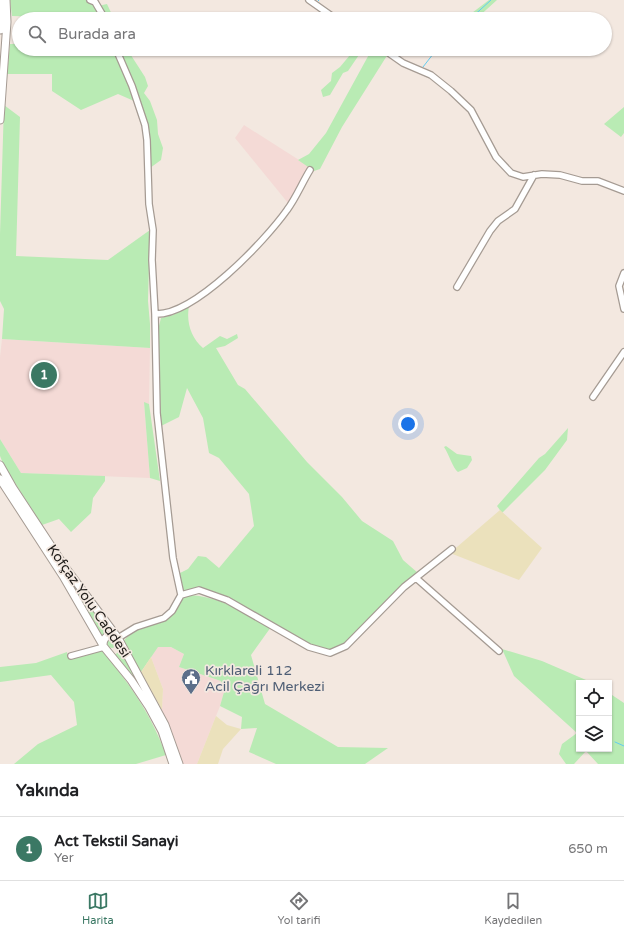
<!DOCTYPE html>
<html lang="tr">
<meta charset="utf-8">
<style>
body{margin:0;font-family:"Varela Round",sans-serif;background:#f6f6f6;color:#202124}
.controls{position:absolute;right:12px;bottom:12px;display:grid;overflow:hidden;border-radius:0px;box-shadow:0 1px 3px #0004}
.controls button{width:36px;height:36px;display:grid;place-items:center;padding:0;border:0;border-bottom:1px solid #e0e0e0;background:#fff;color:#202124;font:20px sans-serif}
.you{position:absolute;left:408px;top:424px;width:14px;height:14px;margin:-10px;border:3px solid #fff;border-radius:50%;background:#1a73e8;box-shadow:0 0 0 6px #1a73e833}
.badge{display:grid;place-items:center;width:26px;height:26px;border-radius:50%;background:#3b7864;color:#fff;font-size:13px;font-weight:700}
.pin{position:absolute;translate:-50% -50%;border:2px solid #fff;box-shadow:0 1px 4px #0006}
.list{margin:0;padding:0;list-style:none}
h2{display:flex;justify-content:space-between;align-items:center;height:52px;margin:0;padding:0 16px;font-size:17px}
h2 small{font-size:13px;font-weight:400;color:#757577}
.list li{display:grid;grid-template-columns:26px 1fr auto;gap:12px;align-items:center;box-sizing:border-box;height:64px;padding:0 16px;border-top:1px solid #e0e0e0}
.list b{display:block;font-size:15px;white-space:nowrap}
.list p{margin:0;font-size:13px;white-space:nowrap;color:#757577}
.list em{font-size:13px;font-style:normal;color:#757577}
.icon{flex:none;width:22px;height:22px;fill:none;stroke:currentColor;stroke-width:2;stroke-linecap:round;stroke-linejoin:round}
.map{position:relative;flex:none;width:624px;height:764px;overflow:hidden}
.search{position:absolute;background:#fff;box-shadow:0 1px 3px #0004;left:12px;right:12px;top:12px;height:44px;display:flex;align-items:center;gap:10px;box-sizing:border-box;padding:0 14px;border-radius:22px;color:#757577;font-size:15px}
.sheet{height:116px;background:#fff}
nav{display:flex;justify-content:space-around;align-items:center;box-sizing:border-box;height:56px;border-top:1px solid #e0e0e0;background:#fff;font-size:11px;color:#757577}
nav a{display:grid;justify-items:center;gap:2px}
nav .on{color:#3b7864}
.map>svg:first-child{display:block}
.industrial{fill:#f4dad6}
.green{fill:#b9ebb4}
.sand{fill:#ebe1bc}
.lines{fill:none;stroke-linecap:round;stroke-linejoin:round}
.stream{stroke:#63ccf0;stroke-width:1}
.minor-casing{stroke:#a59b93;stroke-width:8}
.major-casing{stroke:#a59b93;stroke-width:9}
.minor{stroke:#fff;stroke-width:5.5}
.major{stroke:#fff;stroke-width:7}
.labels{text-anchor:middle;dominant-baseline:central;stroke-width:3.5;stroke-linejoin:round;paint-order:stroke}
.street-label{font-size:14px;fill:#1f1c19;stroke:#f3e8e0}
.service-label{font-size:14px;fill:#4e5e75;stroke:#f3e8e0;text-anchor:start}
</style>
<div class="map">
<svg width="624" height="764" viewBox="0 0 624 764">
<rect width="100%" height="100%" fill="#f3e8e0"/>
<path class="industrial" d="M244,125L310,167L288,203L235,138Z
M2,339L150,348L149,404L144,403L150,478L21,473L0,439V357Z
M158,646L171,647L184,654L179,667L221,681L224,692L220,706L197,764H181L172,733L162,710L163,689L151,657Z"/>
<path class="green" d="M10,0H88L94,3L104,19L12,16Z
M489,0H497L476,19H464Z
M107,4L114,19H107L98,6Z
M10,44H19V49H115L134,101L118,94L81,110L52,91V74H7Z
M118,49H127L145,77L148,86L144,93L150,101L157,120L158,134L163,148L161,160L150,168L149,140Z
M355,49H363L348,71L343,73L330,95L323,97L321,90L331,81L332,73L340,67Z
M372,49H380L388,54L342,127L320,169L314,171L298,160L309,154L326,133Z
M4,105L20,117L16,256L108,260L150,230L148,301L150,324V348L2,339L4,309L0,301V234Z
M624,107V133L621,137L604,124Z
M189,306C186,322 191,338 203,348L220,336L227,339L237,334L238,338L225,346L216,348L238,385L245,389L307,462L342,497L362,521L393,541L403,560L418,573L345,644L329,651L309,645L235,601L196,588L183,592L178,574L188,569L198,556L206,557L219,568L254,526L249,494L219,458L209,453L203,418L187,388L179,417L161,426L158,330L161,318L173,315Z
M144,402L149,404L160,481L150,478Z
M568,428L567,440L545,470L502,513L497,506L539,458L545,454Z
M0,439L21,473L105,476V481L93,498L91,513L71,532L59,519L42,525L4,466L0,456Z
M446,446L457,454L471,456L472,460L467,468L458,472C453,469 449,454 444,447Z
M64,572L109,631L101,636Z
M189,595C219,596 245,613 271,627L251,655L265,704L338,747L388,748L365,764H276L249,752L257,728L241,729L242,717L220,706L224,692L221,681L179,667L184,654L171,647H158L141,672L123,641L136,629L174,611L183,598Z
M107 643a5 5 0 1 1 10 0a5 5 0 1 1-10 0Z
M502,649L542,661L593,683H579V749H609V693L624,703V764H598L586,751L574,764H566L559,754L562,744L577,733L514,676Z
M122,650L151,702L114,655Z
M102,651C130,684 151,714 166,755L136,764H14L38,744L77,725L74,702L51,675L0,682V667L36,663L67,652L68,658Z"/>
<path class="sand" d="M500,510L542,548L519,580L450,553Z
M151,657L163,689L162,710L141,672Z
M216,716L227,725L241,729L223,749L218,764H197Z"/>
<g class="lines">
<path class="stream" d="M318,1L319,0
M470,19L491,0
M423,67L437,49
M615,742L624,746"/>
<g class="minor-casing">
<path id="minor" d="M90,0L95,2L105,19
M309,0L336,19
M116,49L132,86L145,125L147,140L149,204L153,230L152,260L155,314L157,413L173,558L181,595
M383,49L403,63L431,75L451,91L471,110L496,157L511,173L523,177L542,174L560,175L582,181H598L624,191
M624,273L619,286L624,309
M457,287L490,231L498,221L515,209L534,175
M155,314C194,316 265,241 287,210C296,198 302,183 310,170
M593,397L624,352
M416,578L499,651
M118,638L136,627L164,618L172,611L181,595L199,590L227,600L309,647L330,653L346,646L404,587L452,549
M71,656L104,647"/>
</g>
<g class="major-casing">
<path id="major" d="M0,30V0
M0,120L7,22L6,0
M0,465L13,488L65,567L118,638L165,725L179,764
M0,479L63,576L104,647L131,680L149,707L162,731L173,764
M103,644C104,635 112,633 118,638"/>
</g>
<use href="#minor" class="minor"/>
<use href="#major" class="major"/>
</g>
<defs>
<g id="civic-pin" transform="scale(1)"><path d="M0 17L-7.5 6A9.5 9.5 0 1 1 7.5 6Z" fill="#5c6f8a" stroke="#f3e8e0"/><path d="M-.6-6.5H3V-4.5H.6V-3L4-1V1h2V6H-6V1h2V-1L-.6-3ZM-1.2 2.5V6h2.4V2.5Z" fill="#fff"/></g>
</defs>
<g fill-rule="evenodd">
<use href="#civic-pin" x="191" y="678"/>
</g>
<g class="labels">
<g class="street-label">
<text transform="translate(89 601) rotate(55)">Kofçaz Yolu Caddesi</text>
</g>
<g class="service-label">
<text x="205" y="670">Kırklareli 112<tspan x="205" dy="16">Acil Çağrı Merkezi</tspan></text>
</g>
</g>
</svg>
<div class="controls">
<button><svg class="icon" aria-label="locate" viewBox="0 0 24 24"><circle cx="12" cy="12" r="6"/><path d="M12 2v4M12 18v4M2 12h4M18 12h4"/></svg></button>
<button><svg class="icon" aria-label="layers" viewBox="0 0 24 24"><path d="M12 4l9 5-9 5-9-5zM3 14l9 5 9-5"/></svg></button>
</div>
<div class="you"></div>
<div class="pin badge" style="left:44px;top:375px">1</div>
<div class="search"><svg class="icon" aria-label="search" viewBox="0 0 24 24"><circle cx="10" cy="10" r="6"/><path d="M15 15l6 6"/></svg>Burada ara</div>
</div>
<section class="sheet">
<h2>Yakında<small></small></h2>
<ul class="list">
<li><span class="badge">1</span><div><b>Act Tekstil Sanayi</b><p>Yer</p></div><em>650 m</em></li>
</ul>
</section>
<nav>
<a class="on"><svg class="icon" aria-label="map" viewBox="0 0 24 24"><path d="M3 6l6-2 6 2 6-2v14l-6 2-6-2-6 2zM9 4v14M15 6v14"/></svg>Harita</a>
<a><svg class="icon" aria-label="directions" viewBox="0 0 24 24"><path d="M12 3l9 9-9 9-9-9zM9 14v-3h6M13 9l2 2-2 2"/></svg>Yol tarifi</a>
<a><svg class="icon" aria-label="saved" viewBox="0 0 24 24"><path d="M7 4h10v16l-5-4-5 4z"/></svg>Kaydedilen</a>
</nav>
